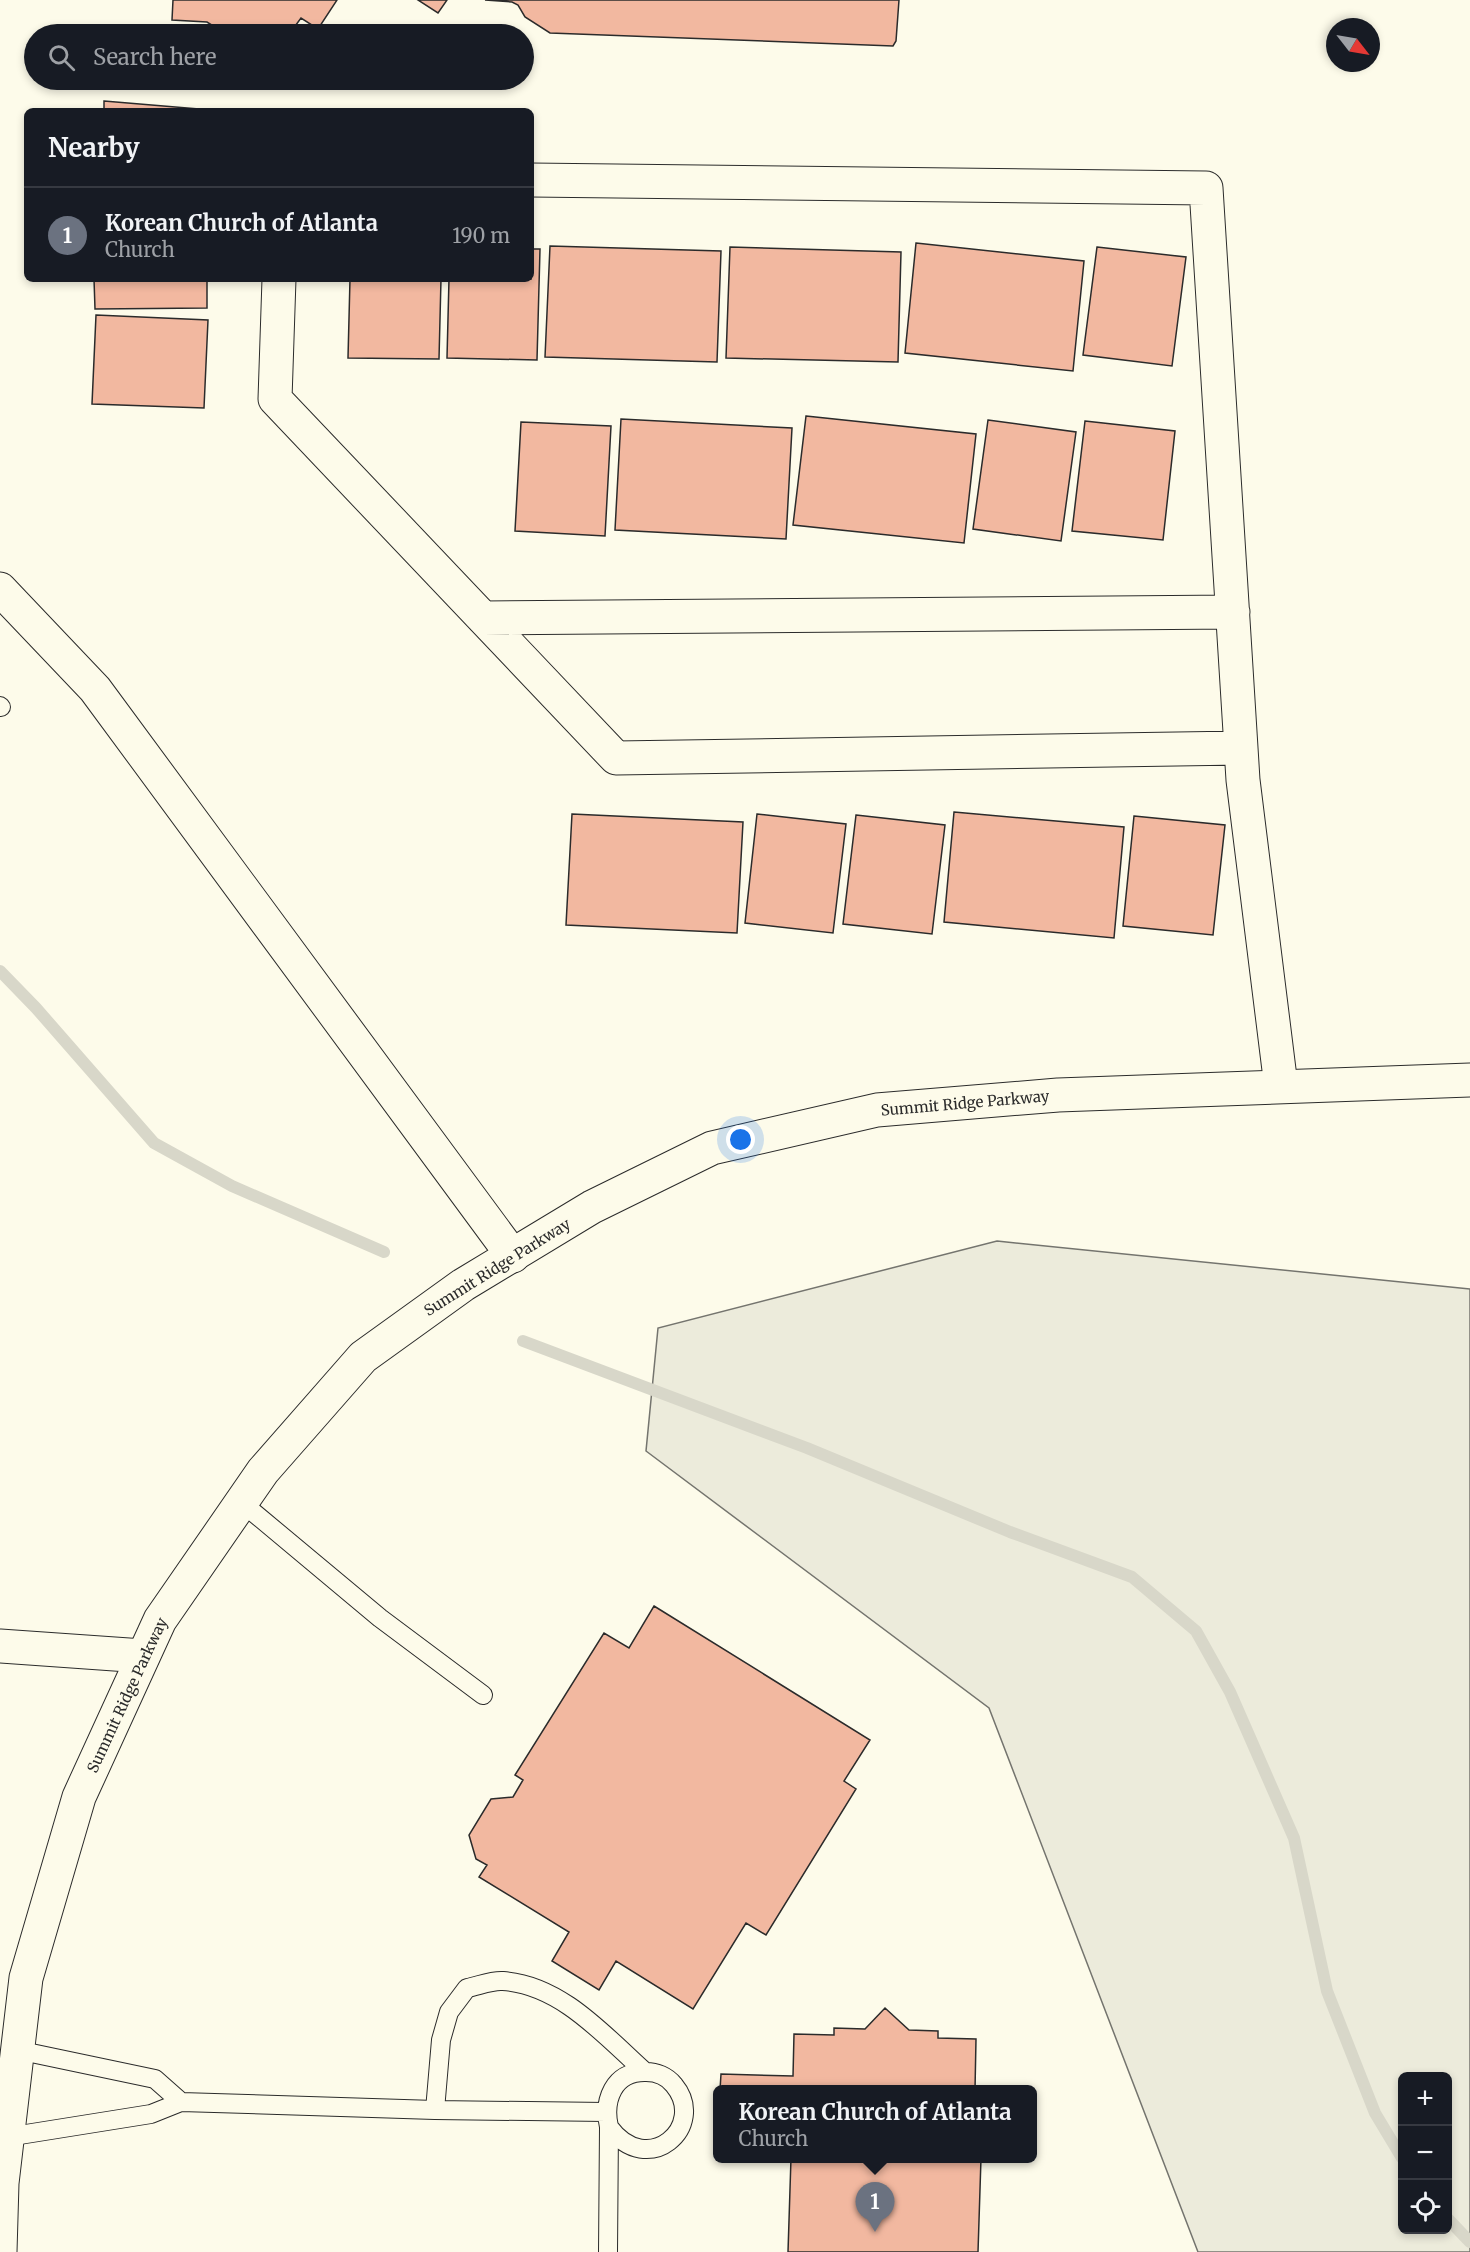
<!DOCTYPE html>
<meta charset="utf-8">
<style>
body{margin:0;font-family:Merriweather,serif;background:#20242c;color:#f1f3f6}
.controls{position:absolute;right:18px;bottom:18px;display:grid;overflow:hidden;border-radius:9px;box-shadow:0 3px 9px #0003}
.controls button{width:54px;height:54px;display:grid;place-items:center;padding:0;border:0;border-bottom:2px solid #363941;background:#171b24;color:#f1f3f6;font:30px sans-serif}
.compass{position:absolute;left:1326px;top:18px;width:54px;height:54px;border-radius:50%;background:#171b24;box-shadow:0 3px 9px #0003;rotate:121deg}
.you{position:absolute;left:741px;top:1140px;width:21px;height:21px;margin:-15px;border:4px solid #fff;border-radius:50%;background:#1a73e8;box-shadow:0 0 0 9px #1a73e833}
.badge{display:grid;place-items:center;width:39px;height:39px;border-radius:50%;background:#7c3aed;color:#fff;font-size:20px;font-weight:700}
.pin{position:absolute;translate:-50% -50px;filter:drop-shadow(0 2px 3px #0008)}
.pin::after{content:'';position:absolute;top:32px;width:21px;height:18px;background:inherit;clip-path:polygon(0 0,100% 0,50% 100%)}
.popup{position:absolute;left:713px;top:2085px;width:324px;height:78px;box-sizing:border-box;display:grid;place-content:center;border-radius:9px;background:#171b24;filter:drop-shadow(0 2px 4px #0005);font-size:20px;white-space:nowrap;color:#9ea1a6}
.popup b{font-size:22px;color:#f1f3f6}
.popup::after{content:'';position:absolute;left:50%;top:100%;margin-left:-12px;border:12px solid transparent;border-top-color:#171b24}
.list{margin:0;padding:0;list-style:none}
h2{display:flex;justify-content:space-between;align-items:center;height:78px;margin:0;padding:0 24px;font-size:26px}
h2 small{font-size:20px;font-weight:400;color:#9ea1a6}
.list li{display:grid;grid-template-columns:39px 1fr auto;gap:18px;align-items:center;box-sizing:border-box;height:96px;padding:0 24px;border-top:2px solid #363941}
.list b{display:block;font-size:22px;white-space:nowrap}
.list p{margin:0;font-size:20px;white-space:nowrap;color:#9ea1a6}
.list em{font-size:20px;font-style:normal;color:#9ea1a6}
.icon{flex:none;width:33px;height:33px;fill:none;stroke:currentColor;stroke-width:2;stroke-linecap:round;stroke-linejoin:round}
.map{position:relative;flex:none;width:1470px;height:2252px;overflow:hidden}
.search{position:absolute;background:#171b24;box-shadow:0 3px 9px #0003;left:24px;top:24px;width:510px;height:66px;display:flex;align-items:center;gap:15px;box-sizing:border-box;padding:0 21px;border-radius:33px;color:#9ea1a6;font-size:22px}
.panel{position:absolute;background:#171b24;box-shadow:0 3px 9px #0003;left:24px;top:108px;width:510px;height:174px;border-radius:9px}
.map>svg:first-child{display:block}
.green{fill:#ecebdb;stroke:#74746e;stroke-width:1.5;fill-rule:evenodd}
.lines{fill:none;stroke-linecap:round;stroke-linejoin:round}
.stream{stroke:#d8d7c9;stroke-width:12}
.building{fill:#f2b8a0;stroke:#2b2b2b;stroke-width:1.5}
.service-casing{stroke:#2b2b2b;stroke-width:20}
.minor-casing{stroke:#2b2b2b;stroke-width:35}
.tertiary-casing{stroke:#2b2b2b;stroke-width:35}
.service{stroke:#fdfbea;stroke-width:18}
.minor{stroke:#fdfbea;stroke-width:33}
.tertiary{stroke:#fdfbea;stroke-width:33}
.labels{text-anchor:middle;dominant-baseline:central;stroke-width:4.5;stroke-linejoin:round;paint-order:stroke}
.street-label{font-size:15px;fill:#2b2b2b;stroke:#fdfbea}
</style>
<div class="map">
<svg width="1470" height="2252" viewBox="0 0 1470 2252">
<rect width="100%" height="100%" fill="#fdfbea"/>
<path class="green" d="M997,1241L1470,1289V2252H1198L989,1708L646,1451L658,1328ZM1402,2076H1448V2230H1402Z"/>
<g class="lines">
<path class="stream" d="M0,971L36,1008L154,1143L232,1186L384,1252
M523,1341L807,1448L1010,1532L1132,1577L1196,1631L1230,1692L1294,1838L1327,1991L1375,2113L1402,2158
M1448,2219L1470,2242"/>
</g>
<path class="building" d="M173,0H337L318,29L301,18L290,33L218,29L207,22L172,20Z
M418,0H447L438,13Z
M485,0H899L896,41L893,46L550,33L525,17L518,5L512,2Z
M104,101L211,110L104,111Z
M916,243L1084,261L1073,371L905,353Z
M550,246L721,251L717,362L545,357Z
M730,247L901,252L898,362L726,358Z
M1097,247L1186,257L1172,366L1083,355Z
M531,249H540L537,360L447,358L449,279H531Z
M94,279H207V308L95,309Z
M350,279H441L439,359L348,358Z
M96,315L208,320L204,408L92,404Z
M806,416L976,434L964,543L793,525Z
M621,419L792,428L786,539L615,530Z
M988,420L1076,432L1061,541L973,529Z
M1085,421L1175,431L1163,540L1072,531Z
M521,422L611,426L605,536L515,531Z
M954,812L1124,827L1114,938L944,922Z
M572,814L743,822L737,933L566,925Z
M757,814L846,824L833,933L745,923Z
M856,815L945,825L932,934L843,924Z
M1134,816L1225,825L1213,935L1123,926Z
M654,1606L870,1740L844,1781L856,1789L766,1935L746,1923L693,2009L616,1961L599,1990L552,1961L569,1932L479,1877L487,1865L476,1859L469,1835L491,1799L513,1797L523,1780L515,1775L604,1633L629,1648Z
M885,2008L909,2030L938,2031V2038L976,2039L975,2090H720L721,2074L793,2076L794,2034L834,2035V2028L865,2029Z
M791,2158H981L978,2252H788Z"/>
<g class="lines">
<g class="service-casing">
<path id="service" d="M0,706L1,707
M241,1502L380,1618L483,1695
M17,2050L155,2079L181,2102
M435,2110L441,2040L449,2012L467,1988C478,1986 492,1980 503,1981C561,1985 604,2035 644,2071
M7,2137L151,2114L181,2102L435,2110L606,2112
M608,2252L609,2127C603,2101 613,2071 646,2072C656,2072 667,2076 674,2085C708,2126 648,2180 609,2127"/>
</g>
<g class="minor-casing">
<path id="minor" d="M531,180L1206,188L1243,780L1281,1086
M279,279L275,399L616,758L1241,748
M0,589L95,689L513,1256
M483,618L1233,612
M0,1646L143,1656"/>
</g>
<g class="tertiary-casing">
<path id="tertiary" d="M0,2252L2,2183L26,1978L79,1797L160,1620L263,1471L363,1357L463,1285L592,1207L712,1148L877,1110L1058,1095L1470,1080"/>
</g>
<use href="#service" class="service"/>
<use href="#minor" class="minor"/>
<use href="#tertiary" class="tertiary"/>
</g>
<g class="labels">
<g class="street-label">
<text transform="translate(965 1103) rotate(-5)">Summit Ridge Parkway</text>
<text transform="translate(497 1267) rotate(-32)">Summit Ridge Parkway</text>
<text transform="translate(127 1695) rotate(-65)">Summit Ridge Parkway</text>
</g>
</g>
</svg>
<div class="controls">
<button>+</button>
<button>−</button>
<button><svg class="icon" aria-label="locate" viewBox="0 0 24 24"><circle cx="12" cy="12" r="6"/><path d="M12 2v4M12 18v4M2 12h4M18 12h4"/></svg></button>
</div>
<svg class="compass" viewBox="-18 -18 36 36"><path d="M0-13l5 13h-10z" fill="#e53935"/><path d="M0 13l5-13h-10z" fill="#9ea1a6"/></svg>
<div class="you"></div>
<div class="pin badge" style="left:875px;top:2232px;background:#6b7280">1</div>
<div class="popup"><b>Korean Church of Atlanta</b>Church</div>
<div class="search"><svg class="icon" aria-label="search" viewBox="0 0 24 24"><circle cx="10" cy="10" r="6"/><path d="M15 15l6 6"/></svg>Search here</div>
<section class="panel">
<h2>Nearby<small></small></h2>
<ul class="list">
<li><span class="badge" style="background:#6b7280">1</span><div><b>Korean Church of Atlanta</b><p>Church</p></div><em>190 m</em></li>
</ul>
</section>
</div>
